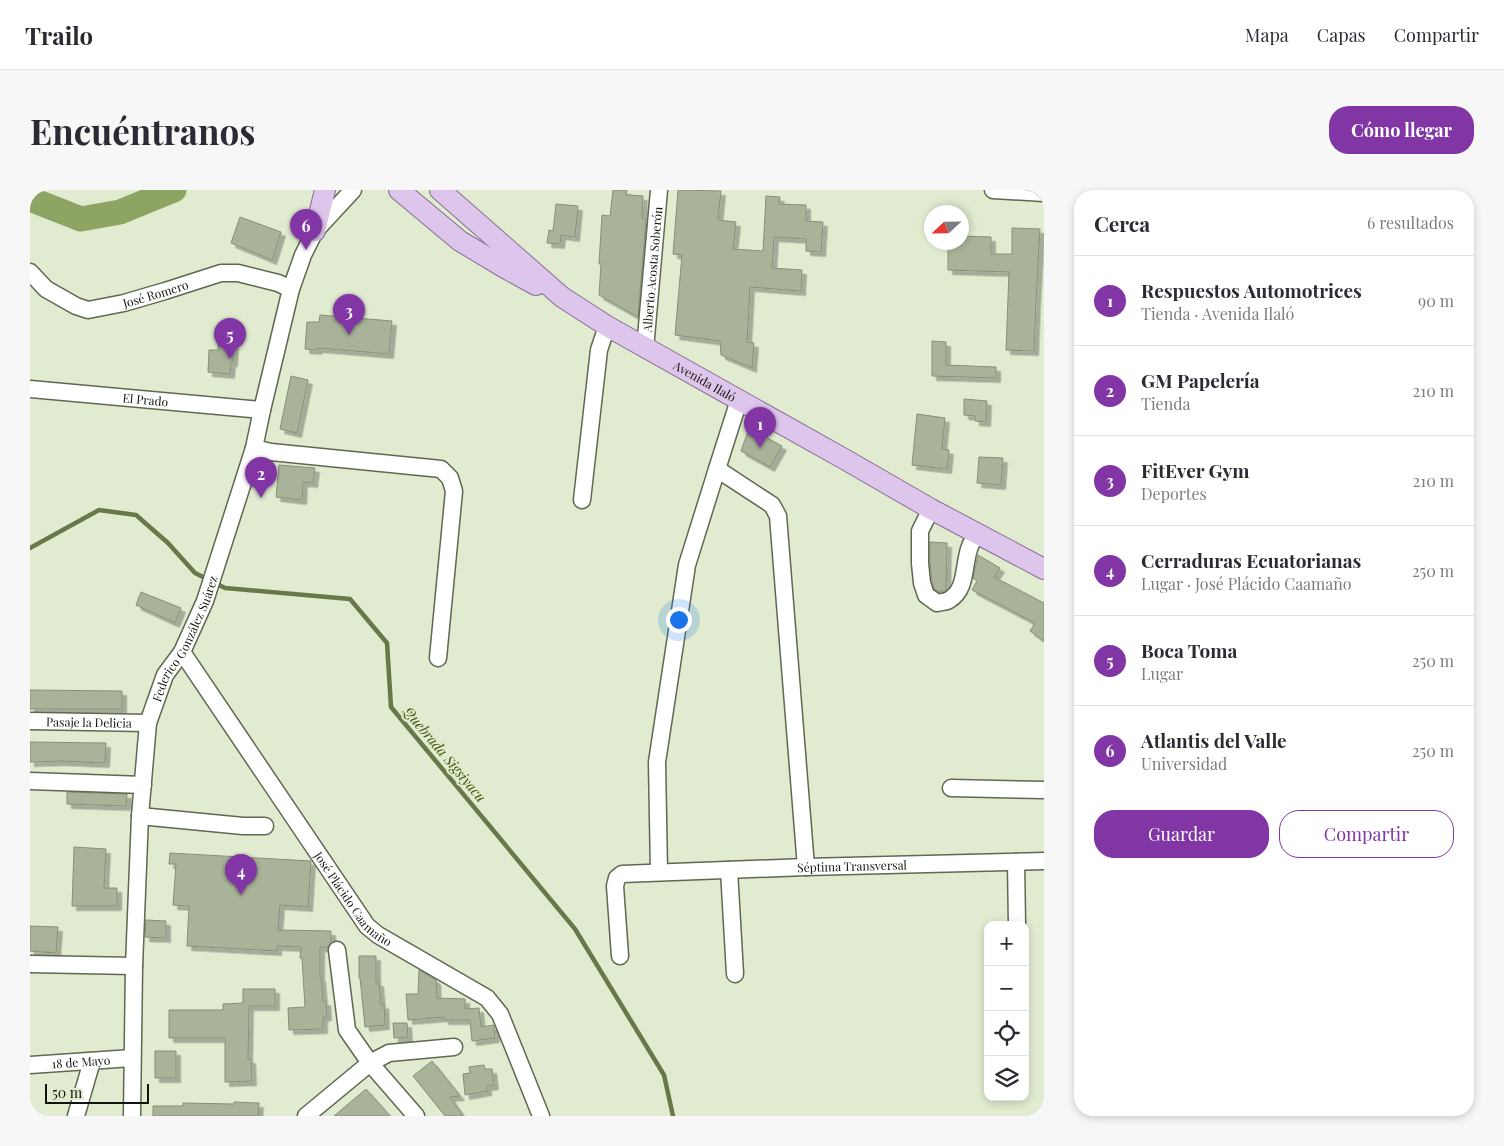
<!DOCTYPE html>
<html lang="es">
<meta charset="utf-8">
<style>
body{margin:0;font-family:"Playfair Display",serif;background:#f7f7f7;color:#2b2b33}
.controls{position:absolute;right:15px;bottom:15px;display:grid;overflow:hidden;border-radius:10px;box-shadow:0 2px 8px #0003}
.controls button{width:45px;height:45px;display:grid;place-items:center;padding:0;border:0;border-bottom:1px solid #e1e1e2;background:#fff;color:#2b2b33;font:25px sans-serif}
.compass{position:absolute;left:894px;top:15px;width:45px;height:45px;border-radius:50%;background:#fff;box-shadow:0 2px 8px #0003;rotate:248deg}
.scale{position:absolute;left:15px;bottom:12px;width:104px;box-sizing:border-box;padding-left:5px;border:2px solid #11140b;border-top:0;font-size:14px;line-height:18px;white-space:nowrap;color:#11140b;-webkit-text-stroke:4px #e0ebd0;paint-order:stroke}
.you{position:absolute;left:648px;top:429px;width:18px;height:18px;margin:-12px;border:4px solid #fff;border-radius:50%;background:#1a73e8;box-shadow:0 0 0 8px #1a73e833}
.badge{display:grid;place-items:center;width:32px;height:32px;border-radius:50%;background:#8235a5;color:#fff;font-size:16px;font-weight:700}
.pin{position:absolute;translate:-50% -41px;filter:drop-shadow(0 1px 2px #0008)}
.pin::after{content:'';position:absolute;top:26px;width:18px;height:15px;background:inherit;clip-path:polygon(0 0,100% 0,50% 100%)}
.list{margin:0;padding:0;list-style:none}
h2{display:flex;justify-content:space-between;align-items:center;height:65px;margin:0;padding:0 20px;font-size:21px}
h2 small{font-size:16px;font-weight:400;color:#7c7c81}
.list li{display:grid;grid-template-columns:32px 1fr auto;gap:15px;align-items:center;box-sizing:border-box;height:90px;padding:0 20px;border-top:1px solid #e1e1e2}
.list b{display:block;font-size:19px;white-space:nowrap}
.list p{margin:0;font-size:16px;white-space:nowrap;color:#7c7c81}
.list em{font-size:16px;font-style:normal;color:#7c7c81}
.actions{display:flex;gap:10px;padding:15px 20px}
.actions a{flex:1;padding:11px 0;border:1px solid #8235a5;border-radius:20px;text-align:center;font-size:18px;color:#8235a5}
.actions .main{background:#8235a5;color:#fff}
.icon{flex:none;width:28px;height:28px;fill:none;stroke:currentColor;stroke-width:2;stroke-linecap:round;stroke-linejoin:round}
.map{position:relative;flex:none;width:1014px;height:926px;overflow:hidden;border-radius:20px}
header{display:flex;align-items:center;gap:30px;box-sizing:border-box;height:70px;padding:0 25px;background:#fff;border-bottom:1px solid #e1e1e2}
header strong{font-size:24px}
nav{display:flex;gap:28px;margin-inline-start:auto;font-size:18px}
.intro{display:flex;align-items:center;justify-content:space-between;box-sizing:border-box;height:120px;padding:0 30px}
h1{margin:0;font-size:35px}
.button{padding:12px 22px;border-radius:20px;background:#8235a5;color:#fff;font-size:18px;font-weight:700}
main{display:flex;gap:30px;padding:0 30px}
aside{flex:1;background:#fff;border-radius:20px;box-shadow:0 2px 8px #0003}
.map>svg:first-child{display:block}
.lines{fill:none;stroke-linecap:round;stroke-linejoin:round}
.stream{stroke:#687949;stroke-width:4.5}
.river{stroke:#8da463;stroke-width:25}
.building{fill:#a8b399;stroke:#869077;filter:url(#shadow)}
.minor-casing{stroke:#5f6851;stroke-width:19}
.major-casing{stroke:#876e94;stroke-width:22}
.minor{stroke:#fff;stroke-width:16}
.major{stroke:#ddc5eb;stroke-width:20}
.labels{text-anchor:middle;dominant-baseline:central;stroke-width:4.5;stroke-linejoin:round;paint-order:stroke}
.street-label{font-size:12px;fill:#11140b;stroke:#e0ebd0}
.water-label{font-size:14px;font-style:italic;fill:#3f5408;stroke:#e0ebd0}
</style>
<header>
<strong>Trailo</strong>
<nav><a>Mapa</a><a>Capas</a><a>Compartir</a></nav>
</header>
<div class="intro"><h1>Encuéntranos</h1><a class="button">Cómo llegar</a></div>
<main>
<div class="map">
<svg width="1014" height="926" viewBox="0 0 1014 926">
<defs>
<filter id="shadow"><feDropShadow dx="4.5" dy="4.5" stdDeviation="0" flood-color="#0004"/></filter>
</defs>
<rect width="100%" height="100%" fill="#e0ebd0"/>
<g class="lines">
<path class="stream" d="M0,358L69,320L106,325L138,353L165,383L195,398L320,409L357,453L361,517L545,739L634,885L643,926"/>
<path class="river" d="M0,9L51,29L90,22L144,0"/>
</g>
<path class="building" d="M583,0H597L596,5L613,6L612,28L616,29L608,127L569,105L571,74H569L572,25L580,26Z
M648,0L691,1L688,30L706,32L703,59L733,61L736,6L750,7L749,14L776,15V31L793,32L791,62L776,61V49L744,47L742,78L772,80L771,101L720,97L717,152L724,153L722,178L691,165L690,151L645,145L652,65L643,64Z
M526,14L548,16L545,47L531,45L530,54L517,53L519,40L523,41Z
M210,27L251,42L242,70L201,53Z
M982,38L1010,39L1006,110L1004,161L976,160L979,82L918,80V52H932V46L961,47V64H982Z
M290,125L362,131L359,164L288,158L287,160L275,159L277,132H289Z
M902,151L916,152V175L966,177V188L902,186Z
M188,153L204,154L203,172H201L200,184L178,182L179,160H188Z
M261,186L278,190L267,243L250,239Z
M934,209L957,211L956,232L945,231V226L934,225Z
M887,224L915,228L912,259L919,260L917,279L882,275Z
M719,238L752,256L740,277L711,261Z
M949,267L973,268L971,295L947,293Z
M249,275L285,278L283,293L273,292L272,310L246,307Z
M900,352L917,353L916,400L914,401H907L904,399L902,391L900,373Z
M948,365L970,378L964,387L1014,413V451L1000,441L1005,433L942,400L947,391L943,388Z
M111,402L151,418L145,433L106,415Z
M0,500L92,501V519H0Z
M0,552L76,553L75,573L31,571L0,572Z
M37,602L97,604L96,616L37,614Z
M44,657L76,659L74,698H87V716H42Z
M140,663L281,671L278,717L250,715L248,740L301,741V752L298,757H290V787H291L293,811H296L297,826L293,827V839L259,840L258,818L275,817L272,768H270L271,757L247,756V761L157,756L159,716L143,715L146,674H139Z
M116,730L136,731V748L115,747Z
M0,736L28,737L26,763L0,761Z
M329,766H346V792H349L351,815L354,814L355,835L335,837L330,788H329Z
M389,780L406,790L407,808L435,809V819L449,818L451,837L464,835L465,848L442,851L440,830H414V827L378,830L376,804H388Z
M213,799H245V816H219L218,869H221L222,891L195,892V848H139V820H193V814L213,813Z
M363,833H377L378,847L364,848Z
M125,861H146V888H125Z
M402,871L430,906L420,907L433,926H415L383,886Z
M454,875L455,879H462L464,895L457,896V901L435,905L433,884L440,883L439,877Z
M336,899L360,926H304Z
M204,912L229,913L228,926H123V916H153V913L204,914Z"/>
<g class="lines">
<g class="minor-casing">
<g id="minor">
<path d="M963,0L1014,3"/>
<path id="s1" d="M0,82L16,99L46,116L58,120L94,113L135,101L191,83H208L248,93L261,99"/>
<path id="s2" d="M615,159L629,0"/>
<path id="s3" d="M0,199L232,220"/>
<path d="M224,258L241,262L411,279L420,288L424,301L408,468"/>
<path d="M687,279L709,210"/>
<path d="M552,310L569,160L577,136"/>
<path d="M901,319L890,341V373L892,393L896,405L907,413C911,412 916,412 919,410C942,397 929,362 948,344"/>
<path id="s4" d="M152,462L337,736L348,745L457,808L470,824L511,926"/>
<path id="s5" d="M0,531L118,533"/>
<path d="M0,591L113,595"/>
<path d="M921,598L1014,600"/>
<path d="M110,626L213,636H235"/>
<path d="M986,672L987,735"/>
<path d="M699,680L705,784"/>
<path d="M629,682L627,572L657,375L687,279L742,315L748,326L776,677"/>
<path d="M307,760L317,840L340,873L386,926"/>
<path id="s6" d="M590,766L585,696L587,688L592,684L776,677L1014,671"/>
<path d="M0,774L104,776"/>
<path id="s7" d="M0,875L102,868"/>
<path d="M46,926L62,871"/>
<path id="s8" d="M102,926L104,776L110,626L118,533L135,485L152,462L175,411L224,258L232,220L261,99L273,65L285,41L323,0"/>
<path d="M276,926L340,873L359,863L424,857"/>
</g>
</g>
<g class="major-casing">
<g id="major">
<path d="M369,0L430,51L475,78L506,95"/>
<path id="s9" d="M410,0L532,107L577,136L816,270L901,319L1014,379"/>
<path d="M285,41L295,0"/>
</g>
</g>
<use href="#minor" class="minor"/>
<use href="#major" class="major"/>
</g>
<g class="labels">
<g class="street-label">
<text stroke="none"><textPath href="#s2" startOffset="80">Alberto Acosta Soberón</textPath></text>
<text stroke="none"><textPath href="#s1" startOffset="140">José Romero</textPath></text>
<text stroke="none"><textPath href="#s9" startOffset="328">Avenida Ilaló</textPath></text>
<text stroke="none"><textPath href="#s3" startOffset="116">El Prado</textPath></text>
<text stroke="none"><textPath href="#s8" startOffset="486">Federico González Suárez</textPath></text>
<text stroke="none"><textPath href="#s5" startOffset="59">Pasaje la Delicia</textPath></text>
<text stroke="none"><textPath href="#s6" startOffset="315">Séptima Transversal</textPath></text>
<text stroke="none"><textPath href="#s4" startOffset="301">José Plácido Caamaño</textPath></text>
<text stroke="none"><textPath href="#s7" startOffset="51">18 de Mayo</textPath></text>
</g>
<g class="water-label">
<text transform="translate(415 564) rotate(50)">Quebrada Sigsiyacu</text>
</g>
</g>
</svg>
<div class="controls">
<button>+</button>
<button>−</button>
<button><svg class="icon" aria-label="locate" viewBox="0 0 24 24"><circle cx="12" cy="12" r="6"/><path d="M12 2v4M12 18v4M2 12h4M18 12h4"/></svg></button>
<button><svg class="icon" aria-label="layers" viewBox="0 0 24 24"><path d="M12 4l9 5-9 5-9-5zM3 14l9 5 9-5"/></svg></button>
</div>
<svg class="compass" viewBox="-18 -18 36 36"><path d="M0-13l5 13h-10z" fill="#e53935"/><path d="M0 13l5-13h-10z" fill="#7c7c81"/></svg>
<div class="scale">50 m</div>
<div class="you"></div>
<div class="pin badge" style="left:730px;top:258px">1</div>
<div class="pin badge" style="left:231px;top:308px">2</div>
<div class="pin badge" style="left:319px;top:145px">3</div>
<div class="pin badge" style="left:211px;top:705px">4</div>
<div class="pin badge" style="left:200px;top:169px">5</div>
<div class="pin badge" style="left:276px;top:60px">6</div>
</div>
<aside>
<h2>Cerca<small>6 resultados</small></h2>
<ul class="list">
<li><span class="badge">1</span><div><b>Respuestos Automotrices</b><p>Tienda · Avenida Ilaló</p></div><em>90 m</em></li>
<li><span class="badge">2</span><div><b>GM Papelería</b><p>Tienda</p></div><em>210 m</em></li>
<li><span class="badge">3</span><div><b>FitEver Gym</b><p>Deportes</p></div><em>210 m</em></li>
<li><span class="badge">4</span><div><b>Cerraduras Ecuatorianas</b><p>Lugar · José Plácido Caamaño</p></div><em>250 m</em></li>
<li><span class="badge">5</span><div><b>Boca Toma</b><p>Lugar</p></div><em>250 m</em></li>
<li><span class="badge">6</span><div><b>Atlantis del Valle</b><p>Universidad</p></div><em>250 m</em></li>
</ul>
<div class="actions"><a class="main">Guardar</a><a>Compartir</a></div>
</aside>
</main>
